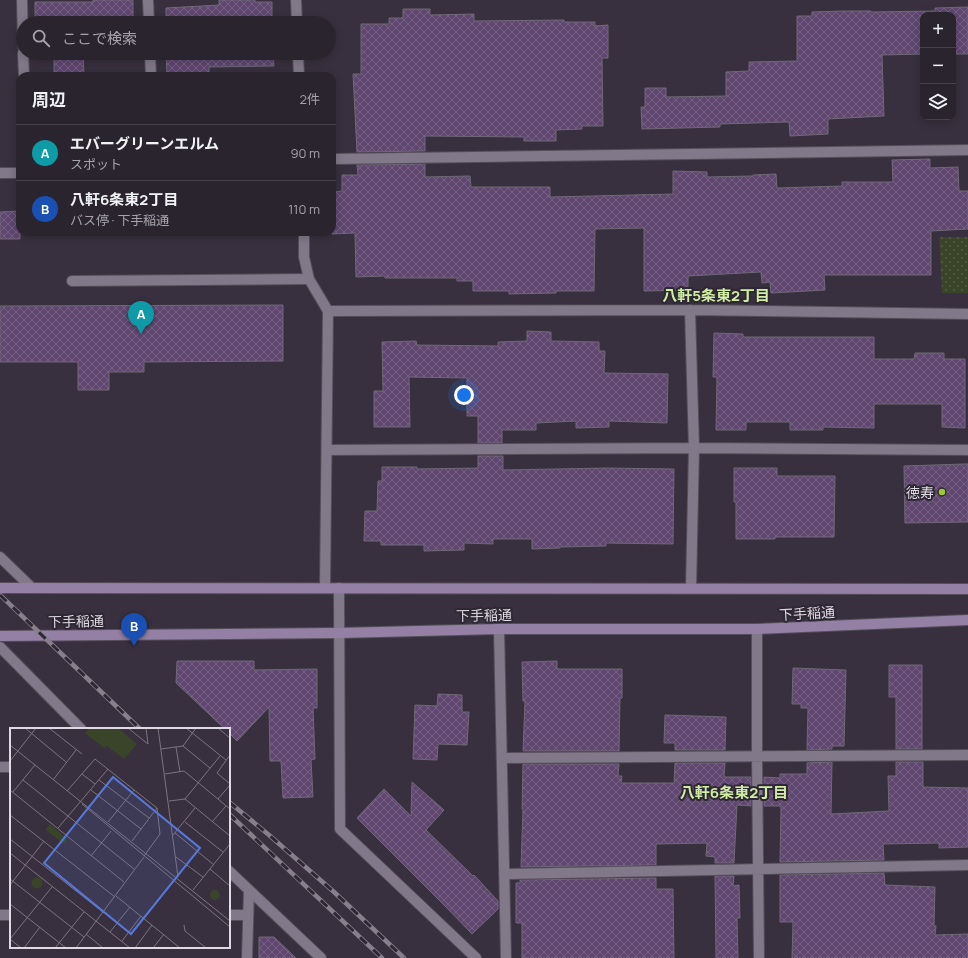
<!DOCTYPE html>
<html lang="ja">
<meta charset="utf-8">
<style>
body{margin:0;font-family:Manrope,"Noto Sans JP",sans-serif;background:#322c36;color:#f1f3f6}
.controls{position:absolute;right:12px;top:12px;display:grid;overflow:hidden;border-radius:8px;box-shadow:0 2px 10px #0003}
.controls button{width:36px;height:36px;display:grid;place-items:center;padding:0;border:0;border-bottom:1px solid #46414a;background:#2a242e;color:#f1f3f6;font:20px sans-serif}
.you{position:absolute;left:464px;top:395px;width:14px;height:14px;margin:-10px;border:3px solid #fff;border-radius:50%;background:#1a73e8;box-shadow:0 0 0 6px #1a73e833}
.badge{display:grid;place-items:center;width:26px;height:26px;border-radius:50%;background:#bca0f2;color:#fff;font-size:13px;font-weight:700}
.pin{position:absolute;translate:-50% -33px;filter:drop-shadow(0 1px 2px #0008)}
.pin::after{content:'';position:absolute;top:21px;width:14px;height:12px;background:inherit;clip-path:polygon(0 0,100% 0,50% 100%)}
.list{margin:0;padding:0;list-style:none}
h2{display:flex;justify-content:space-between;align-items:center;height:52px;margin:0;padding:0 16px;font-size:17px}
h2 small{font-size:13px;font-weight:400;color:#a5a4aa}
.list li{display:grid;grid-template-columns:26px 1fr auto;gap:12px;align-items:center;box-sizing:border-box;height:56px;padding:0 16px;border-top:1px solid #46414a}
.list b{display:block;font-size:15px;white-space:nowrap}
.list p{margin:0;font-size:13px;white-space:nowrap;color:#a5a4aa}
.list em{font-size:13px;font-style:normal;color:#a5a4aa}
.icon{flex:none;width:22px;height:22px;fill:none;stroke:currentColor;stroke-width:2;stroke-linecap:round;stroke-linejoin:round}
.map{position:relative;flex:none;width:968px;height:958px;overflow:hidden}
.search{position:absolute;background:#2a242e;box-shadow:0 2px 10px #0003;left:16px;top:16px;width:320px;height:44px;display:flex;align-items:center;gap:10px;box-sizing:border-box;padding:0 14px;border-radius:22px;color:#a5a4aa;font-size:15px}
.panel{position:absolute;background:#2a242e;box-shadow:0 2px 10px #0003;left:16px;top:72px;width:320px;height:164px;border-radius:12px}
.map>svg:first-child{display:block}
.green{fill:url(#green-dots)}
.building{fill:url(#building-cross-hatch);stroke:#706877}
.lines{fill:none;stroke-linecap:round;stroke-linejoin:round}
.service-casing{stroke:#554e5a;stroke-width:12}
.minor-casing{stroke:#554e5a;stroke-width:12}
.secondary-casing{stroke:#554e5a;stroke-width:12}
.service{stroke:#817989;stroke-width:10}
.minor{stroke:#817989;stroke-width:10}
.secondary{stroke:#9480a5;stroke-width:10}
.rail-casing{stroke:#87808c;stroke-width:4.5}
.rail{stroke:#2e2734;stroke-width:3;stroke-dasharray:9;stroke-linecap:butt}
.poi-dot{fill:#9dca31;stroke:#2e2734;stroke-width:1.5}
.labels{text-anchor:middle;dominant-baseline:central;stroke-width:4;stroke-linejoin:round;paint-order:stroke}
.poi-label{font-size:14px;fill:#dfdae3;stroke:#2e2734;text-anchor:end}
.street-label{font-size:14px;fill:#dfdae3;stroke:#2e2734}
.neighbourhood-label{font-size:15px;font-weight:bold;fill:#d1eda3;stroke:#2e2734}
.inset-road{fill:none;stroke:#7b7480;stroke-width:1}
.view{fill:#5778db;fill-opacity:0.15;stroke:#5778db;stroke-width:2}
.inset-edge{fill:none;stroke:#dfdae3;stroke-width:2}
</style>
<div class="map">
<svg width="968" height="958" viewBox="0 0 968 958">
<defs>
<pattern id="green-dots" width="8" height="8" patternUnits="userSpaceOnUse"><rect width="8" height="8" fill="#3a4429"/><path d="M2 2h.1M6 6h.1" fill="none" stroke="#565e48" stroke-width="1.8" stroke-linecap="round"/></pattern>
<pattern id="building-cross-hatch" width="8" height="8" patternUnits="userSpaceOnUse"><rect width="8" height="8" fill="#5f4770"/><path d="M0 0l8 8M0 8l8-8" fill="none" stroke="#766184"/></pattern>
</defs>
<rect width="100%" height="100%" fill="#38303e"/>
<path class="green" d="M939,237H968V293H942Z"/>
<path class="building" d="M93,0H133V23H35V2H93Z
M219,0H255V2H272V23H166V8L219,5Z
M968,7V54H953V15H923V54L882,55L884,116L828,119V134L790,136L789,122L720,124V127L642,129L641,107H645V88H666V97L726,96V72L749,71V62L797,61V16H812V12L844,11H871V12L935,11V8Z
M403,9H430V15L474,14V21L564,20V22H595V26L608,25V58H602L603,126H582V129L556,130V141H524V137L425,136V151L357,152L353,74H361V24H389V18H403Z
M54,53H83L84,76H54Z
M166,53H273L274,66L209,67V76H167Z
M930,159V168L958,167L959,191H968V229L931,231V275H824L825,290L771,293L770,282L762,283L761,272L688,276V290L644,291V228L595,229L594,291H556V293L509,294V291H473V281H457V278H385V276L356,277L355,233L332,234V211L335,210V192L342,191V175H358L357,165L425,164V177L470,176L471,187H550V197L673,194V171L707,172V177L753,176V175L776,174L777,188L842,186V182H893L892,160Z
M20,211V239H0V212Z
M283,305V361L144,362V372H109V390H78V362H0V306Z
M527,331L551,332V341L599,342V351H605L604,373L668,374L667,423L609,421V427L576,428V421L536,423V430H502V443H478V416H467V378L409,377L410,427H374V391H383L382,342L416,341L417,345L498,346V342L527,341Z
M714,333L743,334V337H874V359H914L915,353H944V359H965V428L942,427V404H874V428L823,427V430H790V422H746V430H716L717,377H713Z
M478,456H503V470L607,468L674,469L673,544L606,543V546L560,547V548L532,549V539H493V544L464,543V550L424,551V545H381V541H364L365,511H377L378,481H382V467H417V469L478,468Z
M964,464H968V522L905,523L904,466Z
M734,468H777V476H835L834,537H775V539H736V502H734Z
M177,661H254V670L317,669V708H313L315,759L311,760L313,797L283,798L281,761H270L269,707L237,741L229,733V729H225L176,683Z
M557,661V669H622V698H620L619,751H523L525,701H523L522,662Z
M889,665H922V749H896V697H889Z
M793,668L846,670L844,746H832V749L807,750L808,708H801V704H792Z
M438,694L462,695V712H469L467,745L438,744L437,760L413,759L415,705L437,706Z
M665,715L726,717L725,750H675V743H664Z
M832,762L831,814L889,811L888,776H896V762H923V787L968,788V847L939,848V843L883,844L884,860L780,862L781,808L780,806H764V777L780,778V774H807V763Z
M675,763H725L724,777H751V806L737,805L734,863H715V857L706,856L707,843L656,844V865L521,867L523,809H522L523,764H619L618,776H622L621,783H674Z
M412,782L444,810L426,830L473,876L474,875L498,901V909L472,934L443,904L357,818L384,789L411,816Z
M884,873L885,885L935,887L934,926H936L935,935L968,934V958H792L793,922H780V875Z
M715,876H734L733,886L739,885L740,918H737L738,958H716Z
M656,878V889H673L674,958H522V923H516V883H520V880Z
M259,937H274L296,958H259Z"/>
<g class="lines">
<g class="service-casing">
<path id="service" d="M72,281L309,279
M0,557L32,588"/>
</g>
<g class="minor-casing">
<path id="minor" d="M22,0L23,46
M148,0L149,23
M296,0L297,23
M23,53L24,76
M150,53L151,76
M298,53L299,76
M332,159L968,150
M0,173H20
M304,232V257L309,279L328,311L325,588
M690,310L694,448L691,588
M328,311L690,310L968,314
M327,450L694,448L968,450
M339,588L340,829L476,958
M499,629L506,958
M757,629V756L759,958
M0,647L81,729
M502,758L968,755
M0,767H11
M229,871L321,958
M504,874L968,865
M0,915H11
M229,915H248
M247,958L249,890"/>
</g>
<g class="secondary-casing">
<path id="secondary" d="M0,588L968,589
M0,636L339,633L499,629H757L968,620"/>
</g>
<use href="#service" class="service"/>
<use href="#minor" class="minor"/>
<use href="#secondary" class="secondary"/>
<g class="rail-casing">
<path id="rail" d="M0,595L140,729
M229,802L269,835L334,892L404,958
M229,814L382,958"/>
</g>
<use href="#rail" class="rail"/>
</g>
<circle class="poi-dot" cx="942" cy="492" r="4"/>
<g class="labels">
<g class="poi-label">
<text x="934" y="492">徳寿</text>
</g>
<g class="street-label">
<text transform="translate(807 613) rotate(-3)">下手稲通</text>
<text transform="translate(484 615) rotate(-1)">下手稲通</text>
<text transform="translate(76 621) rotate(-1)">下手稲通</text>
</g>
<g class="neighbourhood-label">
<text x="716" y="295">八軒5条東2丁目</text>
<text x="734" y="792">八軒6条東2丁目</text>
</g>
</g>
<g transform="translate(10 728)">
<rect width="220" height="220" fill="#38303e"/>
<path d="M40,96L57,111L54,116L36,102ZM21.5 155a5.5 5.5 0 1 1 11 0a5.5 5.5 0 1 1-11 0ZM200 167a5 5 0 1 1 10 0a5 5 0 1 1-10 0Z" fill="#3a4429"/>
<path d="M79,0H108L127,16L114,31L97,18L94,20L75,5Z" fill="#3a4429"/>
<path class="inset-road" d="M15,0L56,34M39,0L72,26M118,0L138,16L136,0M148,0L168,149M176,0L216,32M208,0L220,10M0,17L220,193M173,18L200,40M166,19L170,44M151,21L173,18L186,0M220,27L207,45L220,56M0,33L26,0M72,46L85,56M155,46L174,43L220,81M13,52L124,141M43,52L66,22M89,52L139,90M0,62L114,154M81,62L131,101M57,63L85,31L147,80L150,106L134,128M3,64L25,37M175,71L210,28M208,71L220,57M159,73L175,71L220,108M72,76L220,199M0,87L105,169M98,94L124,62M175,94L213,124M202,94L216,78M48,100L98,41M165,105L204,137M163,107L185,80M0,111L94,185M122,113L147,80M0,125L120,220M81,128L101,103M166,129L193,149M200,141L220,158M0,151L74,209M0,157L34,113M183,162L220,116M106,168L170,220M0,176L56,220M174,197L175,203L196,220M100,204L120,179M76,206L93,220M0,211L42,159M0,211L11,220M112,213L131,188M14,220L30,199M45,220L74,184M66,220L134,129M125,220L142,197M143,220L154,206"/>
<path class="view" d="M103,49L190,120L121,206L34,135Z"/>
<rect width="220" height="220" class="inset-edge"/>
</g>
</svg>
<div class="controls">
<button>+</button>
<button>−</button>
<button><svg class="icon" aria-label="layers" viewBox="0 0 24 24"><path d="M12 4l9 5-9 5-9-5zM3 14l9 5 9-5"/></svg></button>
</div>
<div class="you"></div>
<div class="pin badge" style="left:141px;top:334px;background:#0f9aa8">A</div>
<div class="pin badge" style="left:134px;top:646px;background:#1a4fb4">B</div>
<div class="search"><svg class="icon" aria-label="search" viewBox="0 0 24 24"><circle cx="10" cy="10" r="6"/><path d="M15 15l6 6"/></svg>ここで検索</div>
<section class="panel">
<h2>周辺<small>2件</small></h2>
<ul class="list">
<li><span class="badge" style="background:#0f9aa8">A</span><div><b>エバーグリーンエルム</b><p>スポット</p></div><em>90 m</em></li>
<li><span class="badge" style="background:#1a4fb4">B</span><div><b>八軒6条東2丁目</b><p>バス停 · 下手稲通</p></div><em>110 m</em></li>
</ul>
</section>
</div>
